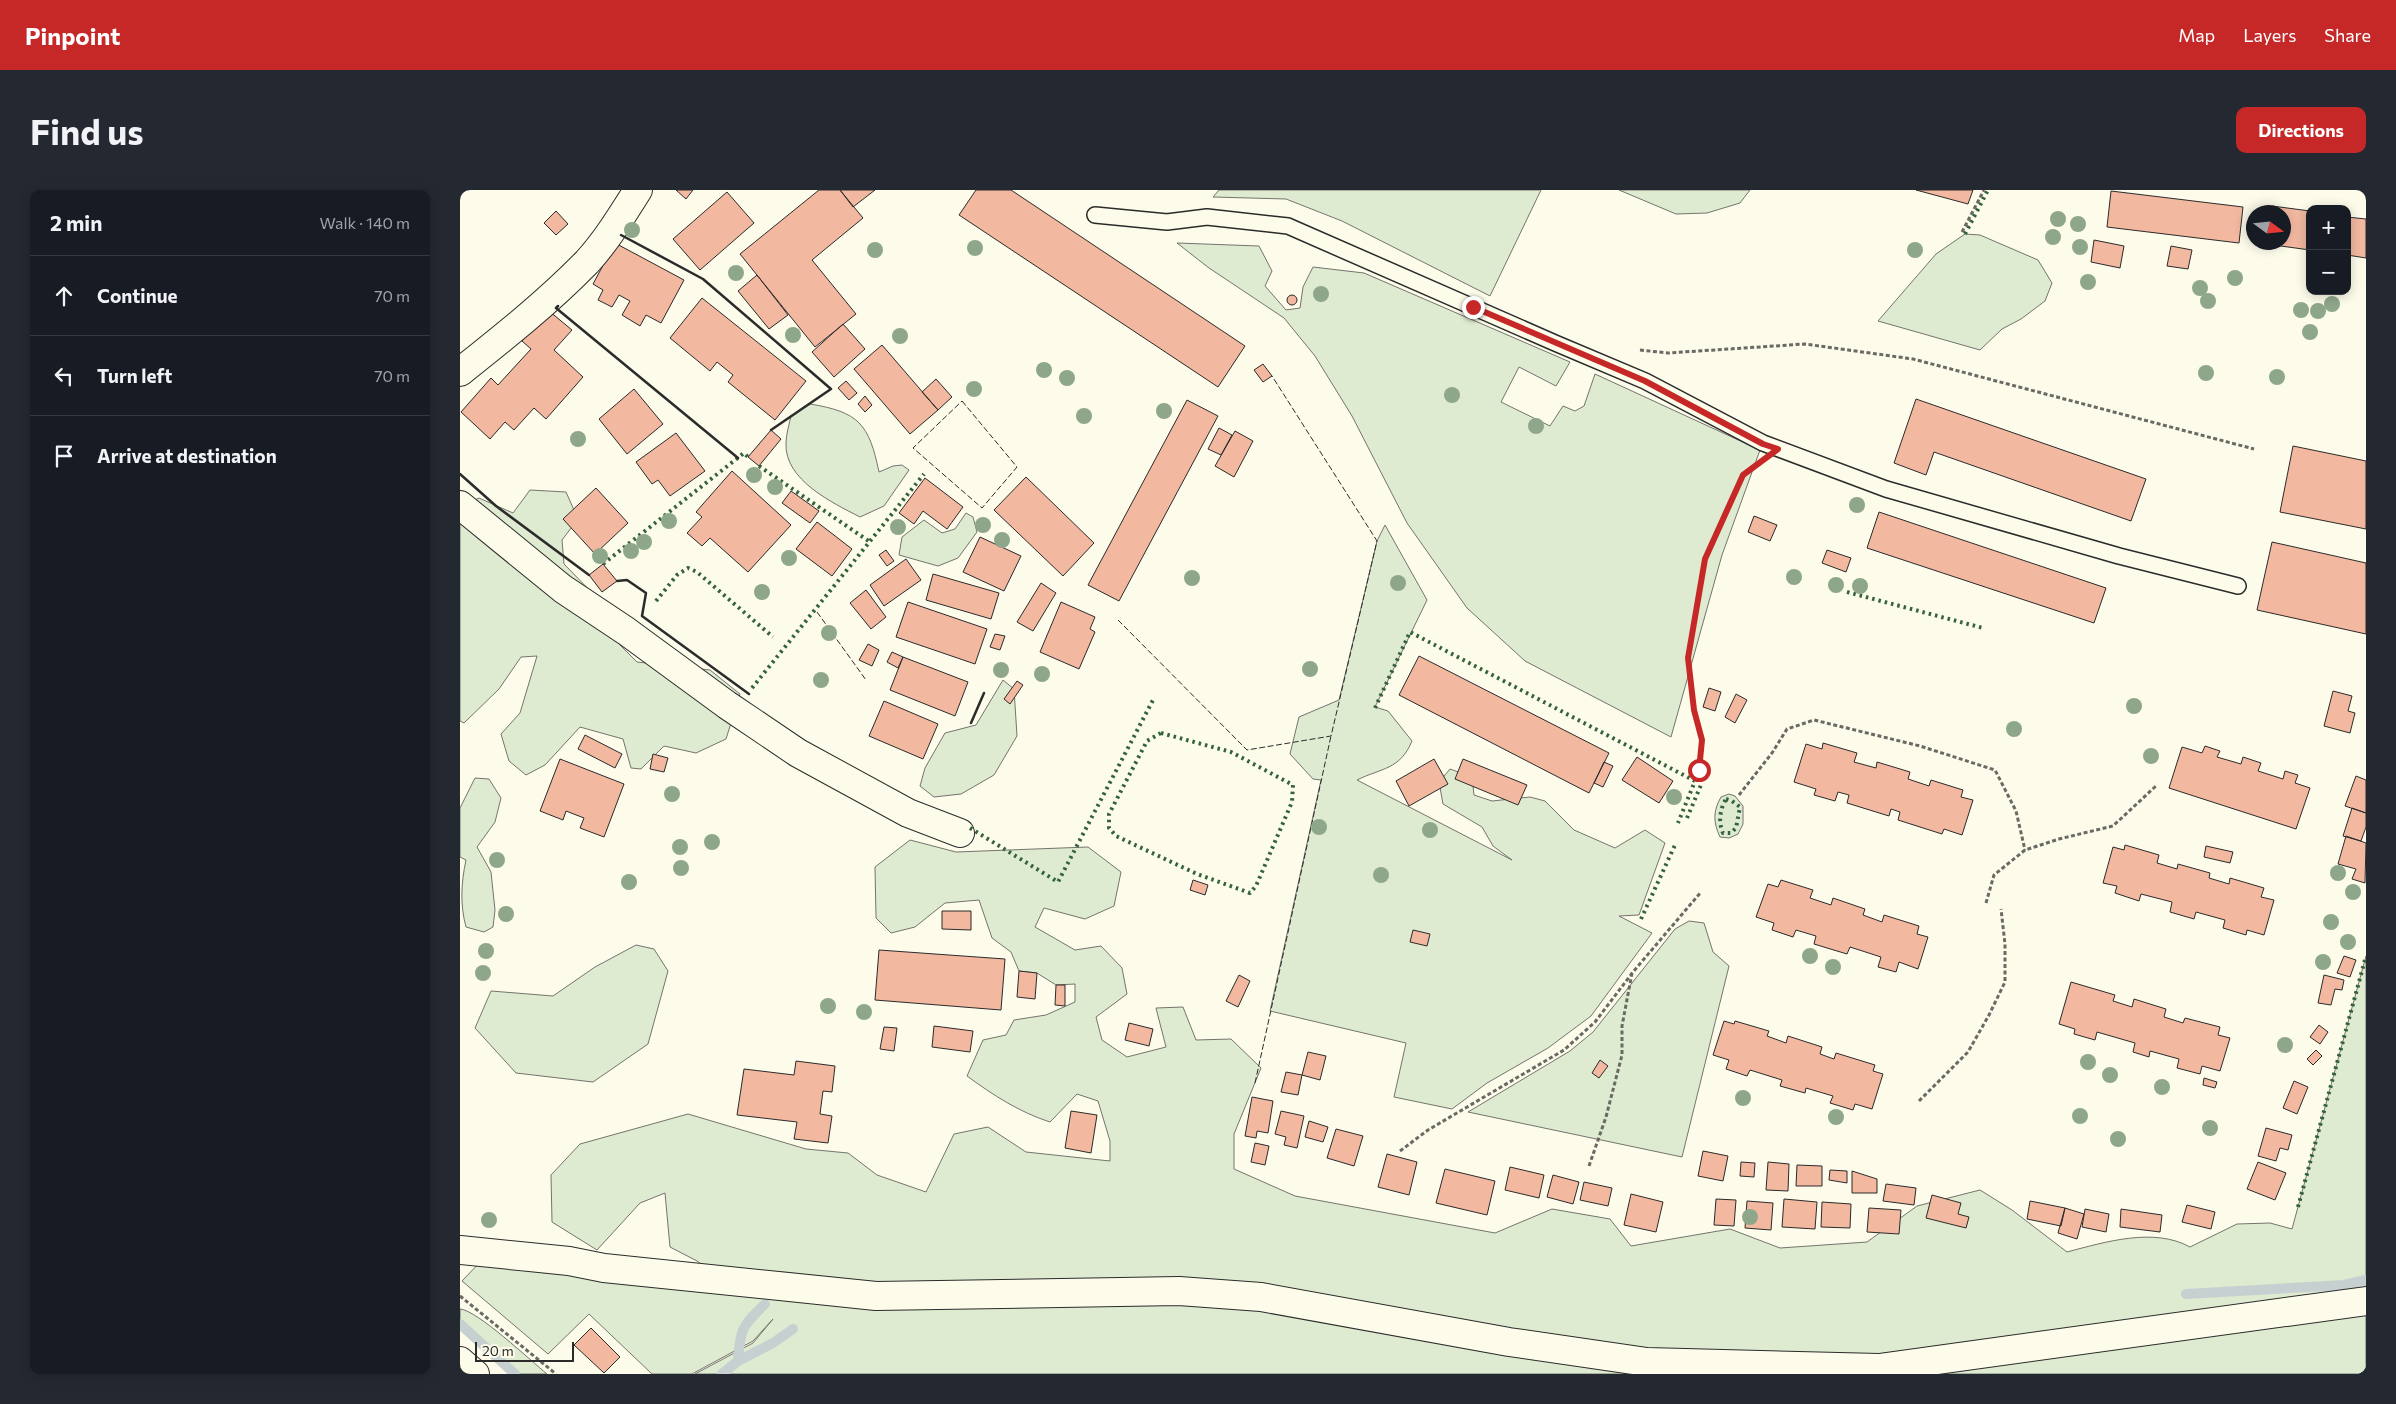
<!DOCTYPE html>
<meta charset="utf-8">
<style>
body{margin:0;font-family:Commissioner,sans-serif;background:#242831;color:#f1f3f6}
.controls{position:absolute;right:15px;top:15px;display:grid;overflow:hidden;border-radius:10px;box-shadow:0 2px 12px #0003}
.controls button{width:45px;height:45px;display:grid;place-items:center;padding:0;border:0;border-bottom:1px solid #363941;background:#171b24;color:#f1f3f6;font:25px sans-serif}
.compass{position:absolute;left:1786px;top:15px;width:45px;height:45px;border-radius:50%;background:#171b24;box-shadow:0 2px 12px #0003;rotate:105deg}
.scale{position:absolute;left:15px;bottom:12px;width:99px;box-sizing:border-box;padding-left:5px;border:2px solid #2b2b2b;border-top:0;font-size:14px;line-height:18px;white-space:nowrap;color:#2b2b2b;-webkit-text-stroke:4px #fdfbea;paint-order:stroke}
.stop{position:absolute;width:15px;height:15px;margin:-11px;border:4px solid #c62828;border-radius:50%;background:#fff}
.stop.end{background:#c62828;border-color:#fff;box-shadow:0 1px 5px #0008}
.list{margin:0;padding:0;list-style:none}
h2{display:flex;justify-content:space-between;align-items:center;height:65px;margin:0;padding:0 20px;font-size:21px}
h2 small{font-size:16px;font-weight:400;color:#9ea1a6}
.list li{display:grid;grid-template-columns:32px 1fr auto;gap:15px;align-items:center;box-sizing:border-box;height:80px;padding:0 20px;border-top:1px solid #363941}
.list b{display:block;font-size:19px;white-space:nowrap}
.list em{font-size:16px;font-style:normal;color:#9ea1a6}
.icon{flex:none;width:28px;height:28px;fill:none;stroke:currentColor;stroke-width:2;stroke-linecap:round;stroke-linejoin:round}
.map{position:relative;flex:none;width:1906px;height:1184px;overflow:hidden;border-radius:10px}
header{display:flex;align-items:center;gap:30px;box-sizing:border-box;height:70px;padding:0 25px;background:#c62828;color:#fff}
header strong{font-size:24px}
nav{display:flex;gap:28px;margin-inline-start:auto;font-size:18px}
.intro{display:flex;align-items:center;justify-content:space-between;box-sizing:border-box;height:120px;padding:0 30px}
h1{margin:0;font-size:35px}
.button{padding:12px 22px;border-radius:10px;background:#c62828;color:#fff;font-size:18px;font-weight:700}
main{display:flex;gap:30px;padding:0 30px}
aside{flex:1;background:#171b24;border-radius:10px;box-shadow:0 2px 12px #0003}
.map>svg:first-child{display:block}
.green{fill:#deebd1;stroke:#74746e}
.lines{fill:none;stroke-linecap:round;stroke-linejoin:round}
.stream{stroke:#c7d0d0;stroke-width:10}
.building{fill:#f2b8a0;stroke:#2b2b2b}
.lane-casing{stroke:#2b2b2b;stroke-width:18}
.street-casing{stroke:#2b2b2b;stroke-width:30}
.highway-casing{stroke:#2b2b2b;stroke-width:30}
.path{stroke:#6a6964;stroke-width:3;stroke-dasharray:4 2.5;stroke-linecap:butt}
.lane{stroke:#fdfbea;stroke-width:15}
.street{stroke:#fdfbea;stroke-width:28}
.highway{stroke:#fdfbea;stroke-width:28}
.hedge{stroke:#34623c;stroke-width:4;stroke-dasharray:2.5 4;stroke-linecap:butt}
.fence{stroke:#2b2b2b;stroke-width:1;stroke-dasharray:6 2.5;stroke-linecap:butt}
.wall{stroke:#2b2b2b;stroke-width:2.5}
.tree{fill:#8ea78a}
.route{stroke:#c62828;stroke-width:6}
</style>
<header>
<strong>Pinpoint</strong>
<nav><a>Map</a><a>Layers</a><a>Share</a></nav>
</header>
<div class="intro"><h1>Find us</h1><a class="button">Directions</a></div>
<main>
<aside>
<h2>2 min<small>Walk · 140 m</small></h2>
<ul class="list">
<li><svg class="icon" aria-label="ahead" viewBox="0 0 24 24"><path d="M12 20V5M6 11l6-6 6 6"/></svg><div><b>Continue</b></div><em>70 m</em></li>
<li><svg class="icon" aria-label="left" viewBox="0 0 24 24"><path d="M17 20v-9H6M10 6l-5 5 5 5"/></svg><div><b>Turn left</b></div><em>70 m</em></li>
<li><svg class="icon" aria-label="arrive" viewBox="0 0 24 24"><path d="M6 21V4h12l-3 4 3 4H6"/></svg><div><b>Arrive at destination</b></div></li>
</ul>
</aside>
<div class="map">
<svg width="1906" height="1184" viewBox="0 0 1906 1184">
<rect width="100%" height="100%" fill="#fdfbea"/>
<path class="green" d="M759,0H1081L1030,106L882,31L826,9L753,7Z
M1159,0H1290L1280,13L1247,23L1216,24Z
M1505,44L1520,45L1578,70L1592,93L1585,111L1561,129L1542,139L1520,160L1418,131L1476,64Z
M717,53L799,56L812,81L805,96L826,120L840,118L843,97L853,77L904,83L1110,172L1096,196L1059,177L1041,212L1090,236L1103,216L1115,221L1124,216L1135,184L1300,260L1262,365L1211,547L1065,471L1007,418L947,333L892,226L855,166L824,128L749,78Z
M350,214C399,222 409,234 419,282L433,276L442,275L449,280L424,316L400,327C373,313 324,290 326,253C326,245 329,235 331,226Z
M70,300L106,302L118,329L102,350L104,374L140,411L149,444L177,472L250,480L280,504L266,549L236,563L204,556L181,579L171,578L163,549L120,537L85,575L66,585L49,571L41,544L60,523L77,466L61,467L39,499L4,533L0,531V317L19,308L53,323Z
M506,323L513,327L517,342L498,368L478,376L439,365L442,347L464,330L482,343L495,339Z
M925,335L967,410L915,517L928,521L952,551C940,580 921,578 897,590L1052,670L1033,656L1022,637L983,614L979,592L990,579L1012,587L1014,605L1032,611L1070,607L1085,611L1114,640L1155,658L1185,640L1205,653L1179,725L1159,726L1192,743L1131,826L1088,858L1027,893L992,919L934,907L946,853L810,821L861,590L853,589L830,564L839,527L879,510L917,351Z
M543,490L554,499L557,546L534,585L501,604L474,607L460,596L465,578L485,543L516,535Z
M15,588L29,589L41,608L35,632L17,657L31,682L35,720L33,737L24,742L6,737C0,715 1,693 6,670L0,667V618Z
M1269,604L1275,606L1283,616V634L1278,644L1269,648L1260,647C1253,632 1253,621 1261,607Z
M450,650L496,662L628,657L661,682L654,716L625,729L584,718L575,737L615,760L641,756L662,778L667,804L636,827L642,850L667,867L706,857L696,818L723,817L736,850L771,849L801,878L774,944V979L835,1006L1035,1043L1092,1019L1150,1029L1171,1056L1270,1039L1320,1058L1407,1052L1457,1016L1520,1000L1552,1020L1607,1062C1645,1052 1694,1037 1730,1057L1777,1034L1810,1033L1832,1039L1906,766V1184H235L293,1153L313,1129L293,1151L232,1184H192L129,1124L88,1164L2,1091L23,1069L267,1094L237,1071L210,1057L205,1003L180,1013L137,1060L92,1032L91,985L120,954L228,924L346,959L388,963L417,985L466,1002L494,944L528,937L566,962L650,971V951L638,911L617,904L590,932C559,922 533,905 507,886L523,850L546,845L554,830L586,825L615,812V794L596,795L577,783L559,781L551,762L532,748L519,710L485,713L455,737L431,743L416,728L415,677Z
M1229,731L1244,733L1253,762L1269,776L1222,967L1008,922L1110,861L1133,842L1215,739Z
M176,755L194,759L208,781L188,854L133,892L56,883L15,838L31,801L93,806L135,777Z
M0,1119C17,1120 71,1171 87,1184H54L0,1137Z"/>
<g class="lines">
<path class="stream" d="M1726,1104L1884,1095L1906,1090
M0,1134L55,1184
M278,1171C280,1139 282,1136 305,1114
M262,1184L278,1171L313,1153L333,1139"/>
</g>
<path class="building" d="M216,0H233L226,9Z
M359,0H380L403,28L352,70L396,124L355,157L280,64Z
M380,0H415L393,17Z
M516,0H551L785,156L758,197L499,25Z
M1456,0H1513L1508,14Z
M1651,1L1783,17L1779,53L1647,37Z
M267,2L294,33L240,80L213,49Z
M1812,16L1850,21V60L1806,54L1824,52V22H1811Z
M96,21L108,34L96,45L84,33Z
M1887,27L1906,29V68L1887,65Z
M1634,50L1664,56L1660,78L1631,72Z
M155,53L224,90L201,133L186,125L180,136L162,125L170,111L159,105L152,117L138,110L143,100L133,94Z
M1711,56L1732,60L1728,79L1707,76Z
M297,85L328,125L309,139L278,101Z
M827 110a5 5 0 1 1 10 0a5 5 0 1 1-10 0Z
M242,108L346,191L315,230L268,192L273,185L257,172L250,181L210,148Z
M89,121L112,140L94,160L123,187L86,229L74,218L54,240L45,232L30,249L1,222L31,188L38,195L71,159L62,151Z
M383,134L405,159L374,187L352,162Z
M422,155L478,220L450,244L394,179Z
M803,174L812,186L803,192L794,180Z
M476,189L492,207L478,220L462,202Z
M386,191L397,203L389,210L378,198Z
M174,199L203,234L167,264L139,229Z
M405,206L412,215L405,222L398,214Z
M1456,209L1686,289L1671,331L1474,262L1466,285L1434,273Z
M727,210L758,226L659,411L628,395Z
M759,238L772,245L761,265L748,259Z
M311,240L321,249L299,276L288,267Z
M775,241L793,251L774,287L755,276Z
M216,243L245,281L210,306L198,290L192,294L176,272Z
M1833,256L1906,271V339L1820,322Z
M272,281L331,335L288,382L250,348L242,356L227,343L242,327L236,322Z
M566,287L634,353L603,386L534,320Z
M465,288L503,317L487,339L463,321L454,334L439,323Z
M136,298L168,333L135,364L103,329Z
M331,301L359,321L350,333L322,313Z
M1419,322L1646,398L1634,433L1407,358Z
M1294,326L1317,335L1310,351L1288,342Z
M357,332L392,359L372,386L336,359Z
M520,347L561,366L544,401L503,382Z
M1812,352L1906,373V444L1797,420Z
M426,360L434,371L427,376L419,365Z
M1367,360L1391,368L1386,382L1362,373Z
M446,369L461,390L424,416L410,395Z
M143,374L157,391L142,402L129,385Z
M473,384L539,403L531,429L466,410Z
M581,393L596,403L573,441L557,432Z
M406,400L426,427L411,439L390,413Z
M448,412L527,439L515,474L436,447Z
M601,412L635,427L630,439L635,442L619,479L580,462Z
M535,444L545,446L540,460L530,457Z
M408,454L419,460L412,476L399,470Z
M432,462L443,467L438,478L427,472Z
M959,466L1149,563L1129,603L939,505Z
M443,467L508,492L495,526L430,500Z
M557,491L563,495L550,514L544,509Z
M1249,498L1261,502L1255,521L1243,517Z
M1873,501L1892,506L1888,521L1895,523L1890,543L1864,536Z
M1276,504L1287,510L1275,533L1265,527Z
M424,511L478,534L463,569L409,546Z
M125,545L162,564L155,578L118,559Z
M1363,553L1397,563L1394,572L1416,578L1417,572L1450,582L1448,589L1469,596L1471,590L1503,600L1501,607L1513,610L1502,645L1484,639L1482,644L1438,630L1440,622L1431,619L1429,626L1387,613L1389,605L1378,602L1375,611L1354,605L1356,599L1334,592L1346,554L1362,559Z
M1745,556L1760,561L1757,567L1781,574L1783,567L1801,573L1798,581L1823,589L1825,581L1838,585L1835,593L1850,598L1836,639L1709,598L1722,557L1742,563Z
M193,564L208,568L204,582L190,579Z
M1177,567L1213,591L1199,613L1162,590Z
M100,569L164,594L144,647L120,638L124,628L106,621L103,630L80,621Z
M974,569L988,594L949,616L936,591Z
M1003,569L1067,595L1058,615L995,589Z
M1144,572L1153,576L1143,597L1134,593Z
M1896,586L1906,590V623L1885,616Z
M1892,618L1906,623V637L1901,651L1883,646Z
M1886,646L1906,653L1905,693L1892,689L1896,679L1878,674Z
M1665,655L1699,665L1697,673L1717,679L1718,674L1750,683L1749,688L1769,694L1770,688L1804,698L1801,707L1814,710L1804,745L1787,740L1786,745L1763,738L1765,730L1736,722L1734,729L1710,722L1712,712L1681,704L1679,711L1655,703L1657,696L1643,693L1653,657L1664,660Z
M1746,656L1773,662L1770,673L1744,667Z
M733,690L748,695L745,705L730,700Z
M1321,690L1353,700L1350,708L1371,715L1373,708L1405,719L1403,725L1422,732L1424,725L1459,736L1457,744L1468,747L1458,779L1439,772L1436,782L1418,777L1421,767L1390,757L1387,764L1354,754L1356,746L1336,740L1333,747L1312,740L1314,733L1296,727L1308,694L1318,697Z
M482,721H511V740L482,739Z
M953,740L970,744L967,756L950,752Z
M419,760L545,769L541,820L415,810Z
M1884,766L1896,770L1890,787L1877,783Z
M559,781L577,783L575,809L557,807Z
M779,785L790,791L778,817L766,811Z
M1864,785L1884,790L1882,800L1875,799L1871,815L1858,813Z
M1611,792L1655,805L1653,811L1672,817L1674,809L1706,819L1704,827L1723,833L1725,828L1760,837L1758,845L1770,848L1760,881L1742,876L1740,884L1717,878L1719,869L1690,861L1689,867L1673,862L1675,853L1637,842L1635,850L1614,844L1615,839L1599,834Z
M596,795H605V816L595,815Z
M1264,831L1274,834L1275,831L1309,841L1307,846L1326,853L1328,846L1362,857L1360,864L1374,869L1376,863L1415,875L1413,881L1423,884L1412,919L1395,914L1393,920L1370,913L1373,906L1346,898L1345,903L1320,896L1322,890L1290,880L1287,886L1266,879L1269,870L1253,865Z
M669,833L693,839L689,856L665,850Z
M1859,835L1868,842L1860,854L1850,847Z
M474,836L513,841L510,862L472,857Z
M424,837L437,838L434,861L420,859Z
M1856,860L1862,866L1853,875L1847,869Z
M848,862L866,866L860,890L842,885Z
M1140,870L1148,876L1139,888L1132,883Z
M336,871L375,876L372,902L363,901L360,924L372,926L368,953L334,949L337,932L277,925L284,879L334,885Z
M826,882L842,885L838,905L821,902Z
M1744,888L1757,892L1755,898L1743,895Z
M1834,891L1848,897L1837,924L1823,918Z
M792,907L813,911L808,943L797,941L796,948L785,946Z
M611,921L637,925L631,963L605,958Z
M821,921L844,926L837,958L824,955L826,947L815,944Z
M849,931L868,937L863,952L845,947Z
M1806,938L1832,945L1828,960L1820,958L1816,971L1798,966Z
M876,939L903,946L894,976L867,968Z
M795,953L809,956L805,975L791,972Z
M1243,961L1268,966L1263,991L1238,986Z
M927,964L957,972L949,1005L918,997Z
M1281,972L1295,973L1294,987L1280,986Z
M1308,972L1329,974L1328,1001L1306,1000Z
M1798,972L1826,983L1815,1010L1787,999Z
M1337,975L1362,976V996H1336Z
M1050,977L1084,985L1079,1008L1045,1000Z
M985,979L1035,991L1027,1025L976,1013Z
M1370,980L1387,981V993L1369,990Z
M1392,981L1417,989V1003H1392Z
M1093,985L1119,992L1113,1014L1087,1007Z
M1124,992L1152,998L1148,1016L1120,1010Z
M1426,994L1456,998L1454,1015L1423,1011Z
M1171,1004L1203,1012L1196,1042L1164,1035Z
M1472,1005L1501,1013L1498,1024L1509,1027L1506,1038L1466,1028Z
M1256,1009L1276,1010L1274,1036L1254,1035Z
M1324,1009L1357,1012L1355,1039L1322,1037Z
M1287,1011L1313,1013L1311,1040L1285,1038Z
M1570,1011L1605,1018L1601,1036L1567,1029Z
M1362,1012L1391,1014L1390,1038L1361,1037Z
M1727,1015L1755,1022L1751,1039L1722,1032Z
M1409,1018L1441,1020L1439,1044L1407,1042Z
M1605,1018L1624,1024L1617,1049L1598,1043Z
M1625,1019L1649,1024L1646,1042L1622,1037Z
M1661,1019L1702,1025L1700,1042L1660,1037Z
M131,1138L160,1167L144,1183L114,1155Z"/>
<g class="lines">
<g class="lane-casing">
<path id="lane" d="M635,25L707,32L747,27L828,36L1095,153L1185,191L1303,253L1426,299L1659,366L1778,396"/>
</g>
<g class="street-casing">
<path id="street" d="M0,182C44,147 88,112 127,72C147,50 162,25 178,0
M0,315L103,399L166,441L267,515L338,563L448,623L500,643
M0,1060L109,1071L144,1078L416,1106L719,1101L801,1107L1049,1152L1187,1172L1419,1178L1906,1111"/>
</g>
<g class="highway-casing">
<path id="highway" d="M0,1171L15,1184"/>
</g>
<path class="path" d="M1502,42L1524,0
M1180,160L1208,163L1345,154L1453,169L1794,259
M1239,579L1242,550L1234,520L1228,468L1235,421L1245,369L1283,285L1294,277
M1279,605L1312,563L1327,539L1354,530L1460,556L1535,580L1556,621L1565,660
M1526,713L1534,685L1565,660L1599,649L1653,636L1697,595
M1459,911L1508,862L1529,825L1545,792V754L1541,719
M940,961L968,940L1104,860L1135,832L1173,782L1241,702
M1129,976L1146,927L1162,865V836L1172,783
M0,1106L96,1184"/>
<use href="#lane" class="lane"/>
<use href="#street" class="street"/>
<use href="#highway" class="highway"/>
<path class="hedge" d="M1505,44L1528,0
M299,276L410,352
M143,374L284,263L288,267
M1387,402L1523,438
M196,411L217,385L228,378L237,382L313,447
M292,498L464,284
M915,518L950,442L1235,591L1218,633
M701,543L771,562L833,595L832,612L796,696L790,703L737,684L656,646L649,638V624L687,551Z
M1266,609L1272,611L1280,617L1276,638L1271,643H1263C1258,632 1260,619 1266,609Z
M1227,628L1241,595
M510,638L598,692L693,510
M1181,729L1215,655
M1838,1017L1906,766"/>
<path class="fence" d="M502,211L557,277L522,318L453,258Z
M357,422L406,490
M658,430L787,560L871,546L917,351L812,186
M795,893L871,546"/>
<path class="wall" d="M161,45L243,89L371,199L311,240
M98,116L96,118L278,268
M0,284L36,316L129,385
M157,391L167,390L186,403L182,426L289,504
M511,533L524,503"/>
</g>
<g class="tree">
<circle cx="1598" cy="29" r="8"/>
<circle cx="1618" cy="34" r="8"/>
<circle cx="172" cy="40" r="8"/>
<circle cx="1593" cy="47" r="8"/>
<circle cx="1620" cy="57" r="8"/>
<circle cx="515" cy="58" r="8"/>
<circle cx="415" cy="60" r="8"/>
<circle cx="1455" cy="60" r="8"/>
<circle cx="276" cy="83" r="8"/>
<circle cx="1775" cy="88" r="8"/>
<circle cx="1628" cy="92" r="8"/>
<circle cx="1740" cy="98" r="8"/>
<circle cx="861" cy="104" r="8"/>
<circle cx="1748" cy="111" r="8"/>
<circle cx="1872" cy="114" r="8"/>
<circle cx="1841" cy="120" r="8"/>
<circle cx="1858" cy="121" r="8"/>
<circle cx="1850" cy="142" r="8"/>
<circle cx="333" cy="145" r="8"/>
<circle cx="440" cy="146" r="8"/>
<circle cx="584" cy="180" r="8"/>
<circle cx="1746" cy="183" r="8"/>
<circle cx="1817" cy="187" r="8"/>
<circle cx="607" cy="188" r="8"/>
<circle cx="514" cy="199" r="8"/>
<circle cx="992" cy="205" r="8"/>
<circle cx="704" cy="221" r="8"/>
<circle cx="624" cy="226" r="8"/>
<circle cx="1076" cy="236" r="8"/>
<circle cx="118" cy="249" r="8"/>
<circle cx="294" cy="285" r="8"/>
<circle cx="315" cy="297" r="8"/>
<circle cx="1397" cy="315" r="8"/>
<circle cx="209" cy="331" r="8"/>
<circle cx="523" cy="335" r="8"/>
<circle cx="438" cy="337" r="8"/>
<circle cx="542" cy="350" r="8"/>
<circle cx="184" cy="352" r="8"/>
<circle cx="171" cy="361" r="8"/>
<circle cx="140" cy="366" r="8"/>
<circle cx="329" cy="368" r="8"/>
<circle cx="1334" cy="387" r="8"/>
<circle cx="732" cy="388" r="8"/>
<circle cx="938" cy="393" r="8"/>
<circle cx="1376" cy="395" r="8"/>
<circle cx="1400" cy="396" r="8"/>
<circle cx="302" cy="402" r="8"/>
<circle cx="369" cy="443" r="8"/>
<circle cx="850" cy="479" r="8"/>
<circle cx="541" cy="480" r="8"/>
<circle cx="582" cy="484" r="8"/>
<circle cx="361" cy="490" r="8"/>
<circle cx="1674" cy="516" r="8"/>
<circle cx="1554" cy="539" r="8"/>
<circle cx="1691" cy="566" r="8"/>
<circle cx="212" cy="604" r="8"/>
<circle cx="1214" cy="607" r="8"/>
<circle cx="859" cy="637" r="8"/>
<circle cx="970" cy="640" r="8"/>
<circle cx="252" cy="652" r="8"/>
<circle cx="220" cy="657" r="8"/>
<circle cx="37" cy="670" r="8"/>
<circle cx="221" cy="678" r="8"/>
<circle cx="1878" cy="683" r="8"/>
<circle cx="921" cy="685" r="8"/>
<circle cx="169" cy="692" r="8"/>
<circle cx="1893" cy="702" r="8"/>
<circle cx="46" cy="724" r="8"/>
<circle cx="1871" cy="732" r="8"/>
<circle cx="1888" cy="752" r="8"/>
<circle cx="26" cy="761" r="8"/>
<circle cx="1350" cy="766" r="8"/>
<circle cx="1863" cy="772" r="8"/>
<circle cx="1373" cy="777" r="8"/>
<circle cx="23" cy="783" r="8"/>
<circle cx="368" cy="816" r="8"/>
<circle cx="404" cy="822" r="8"/>
<circle cx="1825" cy="855" r="8"/>
<circle cx="1628" cy="872" r="8"/>
<circle cx="1650" cy="885" r="8"/>
<circle cx="1702" cy="897" r="8"/>
<circle cx="1283" cy="908" r="8"/>
<circle cx="1620" cy="926" r="8"/>
<circle cx="1376" cy="927" r="8"/>
<circle cx="1750" cy="938" r="8"/>
<circle cx="1658" cy="949" r="8"/>
<circle cx="1290" cy="1027" r="8"/>
<circle cx="29" cy="1030" r="8"/>
</g>
<g class="lines">
<path class="route" d="M1013,117L1185,191L1303,254L1318,259L1283,285L1245,369L1228,468L1234,520L1242,550L1239,580"/>
</g>
</svg>
<div class="controls">
<button>+</button>
<button>−</button>
</div>
<svg class="compass" viewBox="-18 -18 36 36"><path d="M0-13l5 13h-10z" fill="#e53935"/><path d="M0 13l5-13h-10z" fill="#9ea1a6"/></svg>
<div class="scale">20 m</div>
<div class="stop" style="left:1239px;top:580px"></div>
<div class="stop end" style="left:1013px;top:117px"></div>
</div>
</main>
